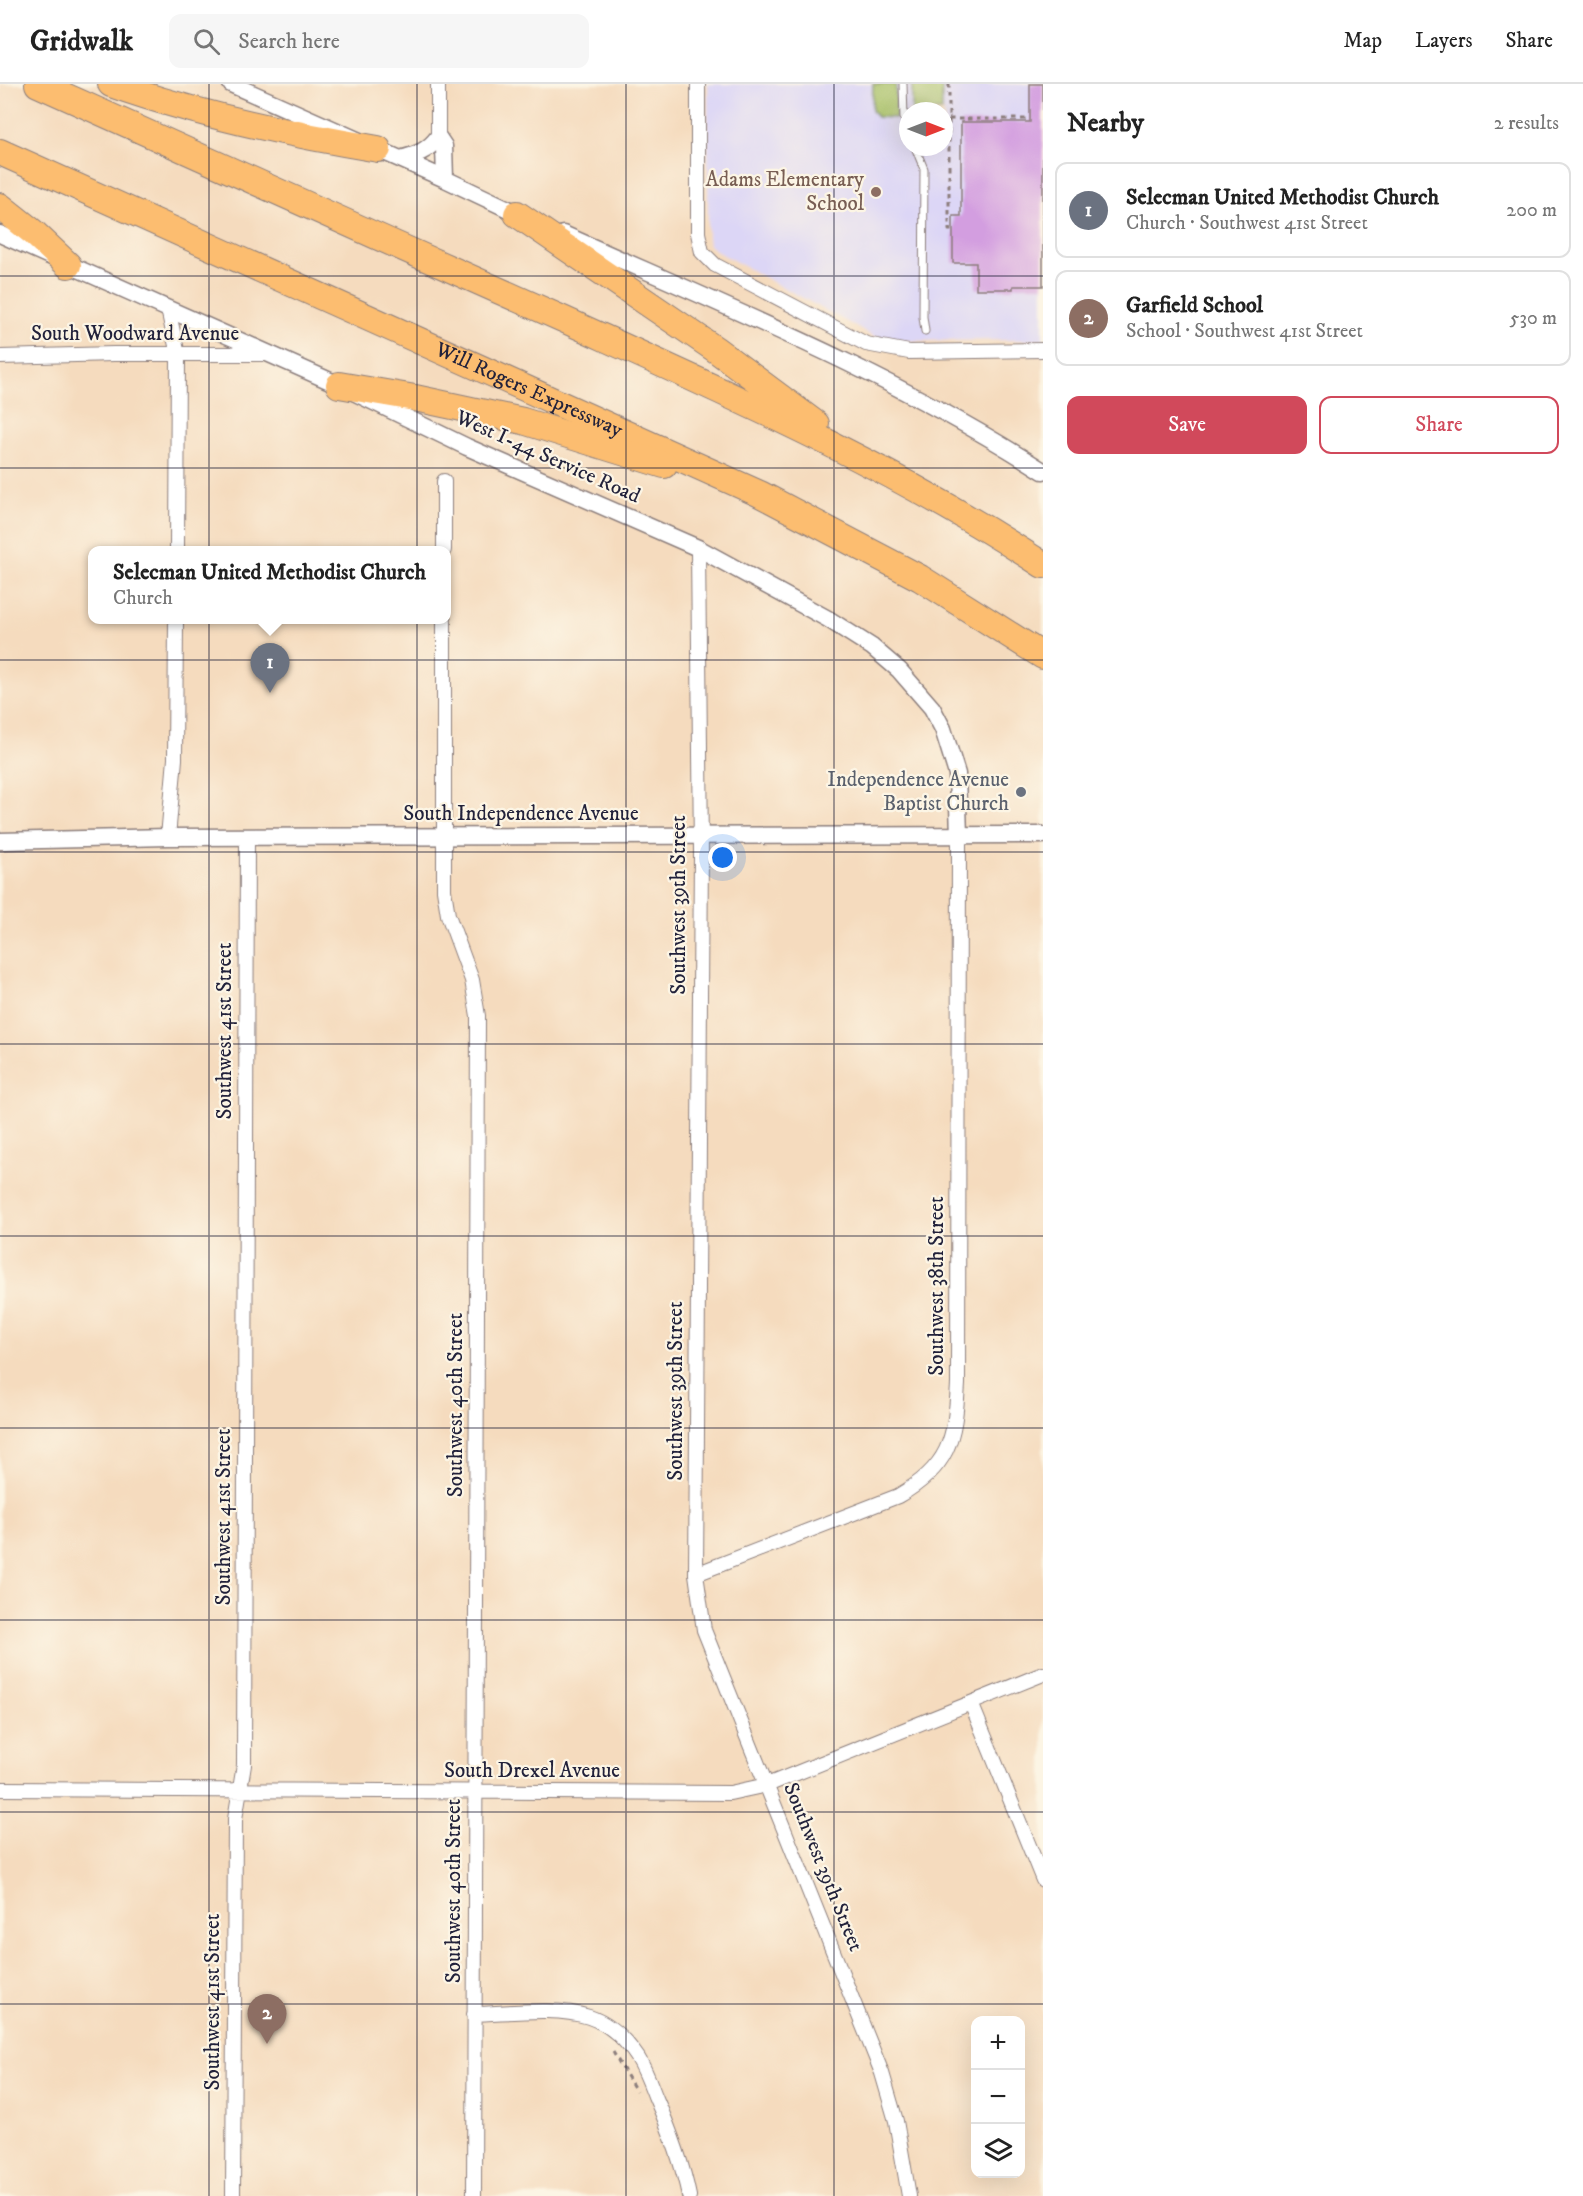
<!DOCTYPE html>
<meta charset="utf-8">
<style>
body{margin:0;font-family:"IM FELL DW Pica",serif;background:#f6f6f6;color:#222}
.controls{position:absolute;right:18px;bottom:18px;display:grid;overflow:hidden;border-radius:12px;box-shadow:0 6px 24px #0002}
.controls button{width:54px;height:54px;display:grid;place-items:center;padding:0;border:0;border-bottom:2px solid #e0e0e0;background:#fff;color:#222;font:30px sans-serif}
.compass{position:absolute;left:899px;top:18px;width:54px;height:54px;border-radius:50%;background:#fff;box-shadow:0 6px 24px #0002;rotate:90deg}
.you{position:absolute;left:723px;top:774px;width:21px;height:21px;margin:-15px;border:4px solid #fff;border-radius:50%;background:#1a73e8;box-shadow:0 0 0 9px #1a73e833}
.badge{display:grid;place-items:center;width:39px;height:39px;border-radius:50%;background:#d1495b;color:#fff;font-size:20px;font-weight:700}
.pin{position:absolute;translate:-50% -50px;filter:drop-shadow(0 2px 3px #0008)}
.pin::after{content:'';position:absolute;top:32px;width:21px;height:18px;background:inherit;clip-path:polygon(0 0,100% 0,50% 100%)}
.popup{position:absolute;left:88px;top:462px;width:363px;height:78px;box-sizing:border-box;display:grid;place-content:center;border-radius:12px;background:#fff;filter:drop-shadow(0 2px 4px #0005);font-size:20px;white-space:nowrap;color:#767676}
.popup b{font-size:22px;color:#222}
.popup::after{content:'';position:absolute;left:50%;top:100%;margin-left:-12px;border:12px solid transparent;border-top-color:#fff}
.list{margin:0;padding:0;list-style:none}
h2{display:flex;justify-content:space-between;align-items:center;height:78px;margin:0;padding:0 24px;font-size:26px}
h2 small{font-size:20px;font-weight:400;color:#767676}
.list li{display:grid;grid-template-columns:39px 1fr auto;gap:18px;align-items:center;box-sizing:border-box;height:96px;margin:0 12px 12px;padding:0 12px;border:2px solid #e0e0e0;border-radius:12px}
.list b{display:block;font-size:22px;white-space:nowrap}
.list p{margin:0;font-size:20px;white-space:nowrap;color:#767676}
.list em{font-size:20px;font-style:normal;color:#767676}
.actions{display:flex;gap:12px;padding:18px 24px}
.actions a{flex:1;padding:14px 0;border:2px solid #d1495b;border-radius:12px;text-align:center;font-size:21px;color:#d1495b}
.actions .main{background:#d1495b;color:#fff}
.icon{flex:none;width:33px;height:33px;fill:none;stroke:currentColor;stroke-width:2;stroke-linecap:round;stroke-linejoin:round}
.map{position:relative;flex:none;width:1043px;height:2112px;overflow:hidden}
header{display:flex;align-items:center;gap:36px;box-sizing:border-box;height:84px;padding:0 30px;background:#fff;border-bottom:2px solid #e0e0e0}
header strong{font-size:28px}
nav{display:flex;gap:33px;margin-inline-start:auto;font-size:21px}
.search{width:420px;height:54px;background:#f6f6f6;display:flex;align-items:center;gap:15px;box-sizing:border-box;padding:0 21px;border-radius:12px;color:#767676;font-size:22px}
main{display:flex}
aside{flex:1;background:#fff}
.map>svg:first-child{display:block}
.built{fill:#dcd6f6;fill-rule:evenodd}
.green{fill:#a8c167;stroke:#657251;stroke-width:1.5}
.building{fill:#d39ee0}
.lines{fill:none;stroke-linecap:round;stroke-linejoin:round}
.service-casing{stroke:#8c7e7c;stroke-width:9}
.minor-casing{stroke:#8c7e7c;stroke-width:16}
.tertiary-casing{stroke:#8c7e7c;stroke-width:19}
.motorway-casing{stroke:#8c7e7c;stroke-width:28}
.path{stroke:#8c7e7c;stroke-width:3;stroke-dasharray:4.5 4.5;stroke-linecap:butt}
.service{stroke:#fff;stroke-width:7}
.minor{stroke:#fff;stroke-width:14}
.tertiary{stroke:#fff;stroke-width:16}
.motorway{stroke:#fcbd6f;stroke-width:26}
.grid{fill:none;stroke:#22223b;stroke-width:1.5;stroke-opacity:0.55}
.education-dot{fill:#8d6e63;stroke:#fcf5e5;stroke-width:2}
.worship-dot{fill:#6b7280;stroke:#fcf5e5;stroke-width:2}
.labels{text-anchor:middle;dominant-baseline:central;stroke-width:4.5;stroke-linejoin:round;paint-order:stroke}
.education-label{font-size:21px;fill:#785e54;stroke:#fcf5e5;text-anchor:end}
.street-label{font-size:21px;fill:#22223b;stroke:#fcf5e5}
.worship-label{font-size:21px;fill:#5b616d;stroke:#fcf5e5;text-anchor:end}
</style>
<header>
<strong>Gridwalk</strong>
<div class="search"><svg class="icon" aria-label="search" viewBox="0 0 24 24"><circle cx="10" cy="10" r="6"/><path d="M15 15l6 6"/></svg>Search here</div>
<nav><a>Map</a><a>Layers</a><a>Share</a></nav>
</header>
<main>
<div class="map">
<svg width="1043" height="2112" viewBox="0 0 1043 2112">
<rect width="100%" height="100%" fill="#fcf5e5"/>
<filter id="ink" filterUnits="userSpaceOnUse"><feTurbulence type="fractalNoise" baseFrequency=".0167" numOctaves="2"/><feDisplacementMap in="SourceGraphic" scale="12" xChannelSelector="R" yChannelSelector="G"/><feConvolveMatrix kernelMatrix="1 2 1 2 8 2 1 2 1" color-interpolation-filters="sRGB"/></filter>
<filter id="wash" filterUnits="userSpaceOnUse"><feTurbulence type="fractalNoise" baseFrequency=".008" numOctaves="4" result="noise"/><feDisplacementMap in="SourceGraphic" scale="24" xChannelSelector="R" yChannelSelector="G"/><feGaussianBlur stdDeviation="1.35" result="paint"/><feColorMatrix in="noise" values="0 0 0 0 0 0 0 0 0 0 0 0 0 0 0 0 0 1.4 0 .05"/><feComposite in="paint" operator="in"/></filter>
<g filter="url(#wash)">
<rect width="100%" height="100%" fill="#f5dbbe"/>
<path class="built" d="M708,0H1043V256L887,257L873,252L718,168L709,161L708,153ZM908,27H944V63H908Z"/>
<path class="green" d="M873,0H896V34L877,33L872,27Z
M912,0H942V27H912Z"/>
<g id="blocks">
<path class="building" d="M1030,0H1043V202H1013V205H976V179H953V132H961V38H1030Z"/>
</g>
</g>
<g filter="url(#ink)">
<use href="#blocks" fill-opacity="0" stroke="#8c7e7c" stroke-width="1.5"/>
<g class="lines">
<g class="service-casing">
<path id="service" d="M903,0L904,34L908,44
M915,63L924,85L923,233L925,247"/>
</g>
<g class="minor-casing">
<path id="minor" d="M438,0V53
M698,0V149L702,168L715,181L866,260L909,268L1043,266
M168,225L178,271L177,466
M0,273L114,270H268
M444,397V466
M698,464L701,768L696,1490L704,1546L882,1989L896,2037L909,2112
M444,536V806L448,831L472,896L478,932L474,2112
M168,753L175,675L176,536
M696,1490L898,1412C949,1383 955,1356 958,1300L959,752
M971,1619L1043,1796
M0,1705L730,1709L767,1701L1043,1590
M474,1930C509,1929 556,1922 589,1933C610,1940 626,1956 638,1974C645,1985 650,1999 655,2012C669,2044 682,2077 689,2112
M233,2112L235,1735L244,1681L247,753"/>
</g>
<g class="tertiary-casing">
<path id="tertiary" d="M231,0L445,95L525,133
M400,75C416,71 428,67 438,53L444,62L445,95
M0,150L339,301L467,363L698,464L828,535L872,563L899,586L932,624L943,645L957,690L959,752
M563,150C726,223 892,290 1043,387
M0,757L168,753L1043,751"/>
</g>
<g class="motorway-casing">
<g id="motorway">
<path d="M38,0C214,79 389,158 565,236C728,310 893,382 1043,481"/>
<path d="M111,0C198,31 287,50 378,65"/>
<path id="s1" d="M0,68L760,410L920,494L1043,572"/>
<path d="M0,122L34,149L68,181"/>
<path d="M517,130L715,265L816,340"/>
<path d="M339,301L415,314L523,337L664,381"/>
</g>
</g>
<path class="path" d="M949,0V146H953
M949,35H1030
M613,1968L636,2007"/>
<use href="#service" class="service"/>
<use href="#minor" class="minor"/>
<use href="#tertiary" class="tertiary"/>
<use href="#motorway" class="motorway"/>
</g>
</g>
<path class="grid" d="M209,0V2112M417,0V2112M626,0V2112M834,0V2112M0,192H1043M0,384H1043M0,576H1043M0,768H1043M0,960H1043M0,1152H1043M0,1344H1043M0,1536H1043M0,1728H1043M0,1920H1043"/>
<circle class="education-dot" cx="876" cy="108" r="6"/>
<circle class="worship-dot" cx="1021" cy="708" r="6"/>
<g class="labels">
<g class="education-label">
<text x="864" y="96">Adams Elementary<tspan x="864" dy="24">School</tspan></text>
</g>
<g class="street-label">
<text x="135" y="250">South Woodward Avenue</text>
<text stroke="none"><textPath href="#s1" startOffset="580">Will Rogers Expressway</textPath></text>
<text transform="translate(548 373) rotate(24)">West I-44 Service Road</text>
<text x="521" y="730">South Independence Avenue</text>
<text transform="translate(679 821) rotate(-90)">Southwest 39th Street</text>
<text transform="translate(225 947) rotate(-90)">Southwest 41st Street</text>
<text transform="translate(937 1202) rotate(-90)">Southwest 38th Street</text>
<text transform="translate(676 1307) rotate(-90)">Southwest 39th Street</text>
<text transform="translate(456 1321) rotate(-90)">Southwest 40th Street</text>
<text transform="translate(224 1433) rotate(-90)">Southwest 41st Street</text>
<text x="532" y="1687">South Drexel Avenue</text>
<text transform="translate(823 1783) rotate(68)">Southwest 39th Street</text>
<text transform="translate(454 1807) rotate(-90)">Southwest 40th Street</text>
<text transform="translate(213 1918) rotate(-90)">Southwest 41st Street</text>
</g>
<g class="worship-label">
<text x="1009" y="696">Independence Avenue<tspan x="1009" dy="24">Baptist Church</tspan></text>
</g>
</g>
</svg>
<div class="controls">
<button>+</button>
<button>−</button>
<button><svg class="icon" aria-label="layers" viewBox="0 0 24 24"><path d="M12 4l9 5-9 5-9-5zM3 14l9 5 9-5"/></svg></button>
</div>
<svg class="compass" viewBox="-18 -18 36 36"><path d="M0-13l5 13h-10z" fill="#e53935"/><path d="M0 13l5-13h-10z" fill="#767676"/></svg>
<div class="you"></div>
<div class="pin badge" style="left:270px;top:609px;background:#6b7280">1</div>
<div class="popup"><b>Selecman United Methodist Church</b>Church</div>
<div class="pin badge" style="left:267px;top:1960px;background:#8d6e63">2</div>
</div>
<aside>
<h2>Nearby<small>2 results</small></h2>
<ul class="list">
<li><span class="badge" style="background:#6b7280">1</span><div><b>Selecman United Methodist Church</b><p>Church · Southwest 41st Street</p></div><em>200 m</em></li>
<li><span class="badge" style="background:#8d6e63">2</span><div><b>Garfield School</b><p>School · Southwest 41st Street</p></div><em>530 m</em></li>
</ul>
<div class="actions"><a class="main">Save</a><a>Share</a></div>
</aside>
</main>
